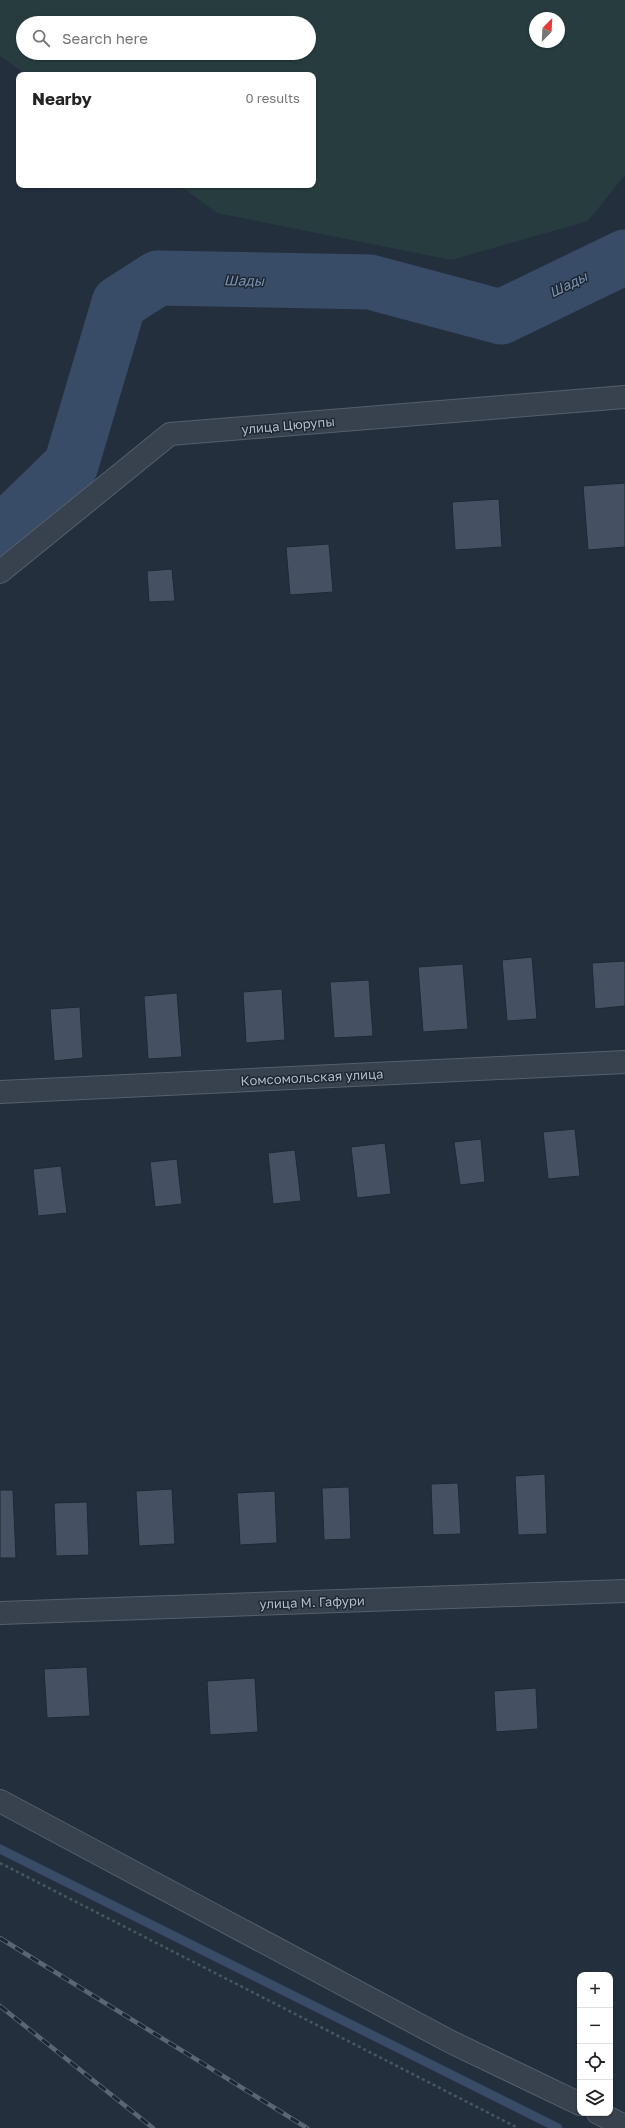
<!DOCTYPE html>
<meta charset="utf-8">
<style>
body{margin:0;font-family:"Golos Text",sans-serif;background:#f6f6f6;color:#222}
.controls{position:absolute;right:12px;bottom:12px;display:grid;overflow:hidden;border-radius:8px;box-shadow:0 1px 3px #0004}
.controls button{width:36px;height:36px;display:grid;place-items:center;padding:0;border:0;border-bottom:1px solid #e0e0e0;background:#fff;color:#222;font:20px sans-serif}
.compass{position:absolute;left:529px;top:12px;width:36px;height:36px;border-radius:50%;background:#fff;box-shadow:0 1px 3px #0004;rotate:24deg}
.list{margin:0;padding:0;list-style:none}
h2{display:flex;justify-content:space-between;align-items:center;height:52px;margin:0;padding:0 16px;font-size:17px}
h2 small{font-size:13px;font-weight:400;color:#767676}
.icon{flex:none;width:22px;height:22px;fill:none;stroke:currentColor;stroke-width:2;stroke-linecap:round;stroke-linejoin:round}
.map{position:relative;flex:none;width:625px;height:2128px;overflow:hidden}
.search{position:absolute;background:#fff;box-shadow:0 1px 3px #0004;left:16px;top:16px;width:300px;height:44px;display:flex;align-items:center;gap:10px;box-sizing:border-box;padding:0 14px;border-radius:22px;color:#767676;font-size:15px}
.panel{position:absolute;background:#fff;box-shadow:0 1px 3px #0004;left:16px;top:72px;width:300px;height:116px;border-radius:8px}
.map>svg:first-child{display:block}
.green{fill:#263c3f;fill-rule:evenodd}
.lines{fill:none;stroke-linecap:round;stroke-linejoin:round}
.stream{stroke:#394c67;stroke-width:9}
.river{stroke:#394c67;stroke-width:55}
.building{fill:#455162;stroke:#1f2835}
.minor-casing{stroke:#565f6c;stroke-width:24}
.path{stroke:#44595c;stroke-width:2.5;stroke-dasharray:3 3;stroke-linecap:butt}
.minor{stroke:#38414e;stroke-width:22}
.rail-casing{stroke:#5a6575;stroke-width:4.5}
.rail{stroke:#1d2633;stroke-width:3;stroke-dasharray:9;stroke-linecap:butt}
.labels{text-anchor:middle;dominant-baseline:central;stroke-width:3;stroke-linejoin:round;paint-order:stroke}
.street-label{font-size:13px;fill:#b4bcc9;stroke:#1d2633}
.water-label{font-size:14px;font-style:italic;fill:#7c92b1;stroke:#1d2633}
</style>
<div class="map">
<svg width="625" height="2128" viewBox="0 0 625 2128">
<rect width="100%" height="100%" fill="#242f3e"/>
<path class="green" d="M0,0H625V175L588,221L451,260L217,213L179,185H313V75H27L0,56ZM535,18H559V42H535ZM23,23H309V53H23Z"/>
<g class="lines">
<path class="stream" d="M0,1849L558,2128"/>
<path class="river" d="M0,534L71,465L119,303L158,278L370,282L501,317L625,257"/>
</g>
<path class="building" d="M625,483V547L588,550L583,486Z
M499,499L502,547L455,550L452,502Z
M329,544L333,592L290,595L286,547Z
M172,569L175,601L149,602L147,571Z
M532,957L537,1019L507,1021L502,960Z
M625,961V1006L595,1009L592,963Z
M463,964L468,1029L423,1032L418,967Z
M369,980L373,1036L334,1038L330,982Z
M282,989L285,1040L246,1043L243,992Z
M177,993L182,1057L148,1059L144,996Z
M80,1007L83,1058L54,1061L50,1009Z
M575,1129L580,1176L548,1179L543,1132Z
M481,1139L485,1182L460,1185L454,1142Z
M385,1143L391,1194L357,1198L351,1147Z
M295,1150L301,1201L273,1204L268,1153Z
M177,1159L182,1204L155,1207L150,1162Z
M61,1166L67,1213L38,1216L33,1169Z
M545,1474L547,1534L518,1535L515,1476Z
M458,1483L461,1534L433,1535L431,1484Z
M349,1487L351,1539L324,1540L322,1488Z
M172,1489L175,1544L139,1546L136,1491Z
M0,1490H13L16,1558H0Z
M275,1491L277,1543L240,1545L237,1493Z
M87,1502L89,1555L56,1556L54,1503Z
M87,1667L90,1716L47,1718L44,1669Z
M255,1678L258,1732L210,1735L207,1681Z
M536,1688L538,1729L496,1732L494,1691Z"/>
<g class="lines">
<g class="minor-casing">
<path id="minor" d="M0,572L170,434L625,397
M0,1092L625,1062
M0,1613L625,1591
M0,1801L451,2042L580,2104
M598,2113L625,2126"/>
</g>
<path class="path" d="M0,1863L518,2128"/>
<use href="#minor" class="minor"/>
<g class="rail-casing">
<path id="rail" d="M0,1938L307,2128
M0,2006L153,2128"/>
</g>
<use href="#rail" class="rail"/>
</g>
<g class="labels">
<g class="street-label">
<text transform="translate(288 425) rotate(-5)">улица Цюрупы</text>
<text transform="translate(312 1077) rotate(-3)">Комсомольская улица</text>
<text transform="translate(312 1602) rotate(-2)">улица М. Гафури</text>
</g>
<g class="water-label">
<text transform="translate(244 280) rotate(1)">Шады</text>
<text transform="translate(568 284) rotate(-26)">Шады</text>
</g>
</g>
</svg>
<div class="controls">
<button>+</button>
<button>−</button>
<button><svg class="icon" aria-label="locate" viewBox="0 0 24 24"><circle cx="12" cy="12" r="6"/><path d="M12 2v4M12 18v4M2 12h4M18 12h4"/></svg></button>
<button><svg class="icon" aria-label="layers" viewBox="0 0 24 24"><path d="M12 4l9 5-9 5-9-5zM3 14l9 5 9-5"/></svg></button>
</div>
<svg class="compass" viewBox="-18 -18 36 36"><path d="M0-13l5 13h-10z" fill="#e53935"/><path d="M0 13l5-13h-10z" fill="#767676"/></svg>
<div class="search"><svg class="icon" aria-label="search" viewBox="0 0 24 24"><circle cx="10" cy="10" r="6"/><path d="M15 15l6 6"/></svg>Search here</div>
<section class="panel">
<h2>Nearby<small>0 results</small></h2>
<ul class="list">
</ul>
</section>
</div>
